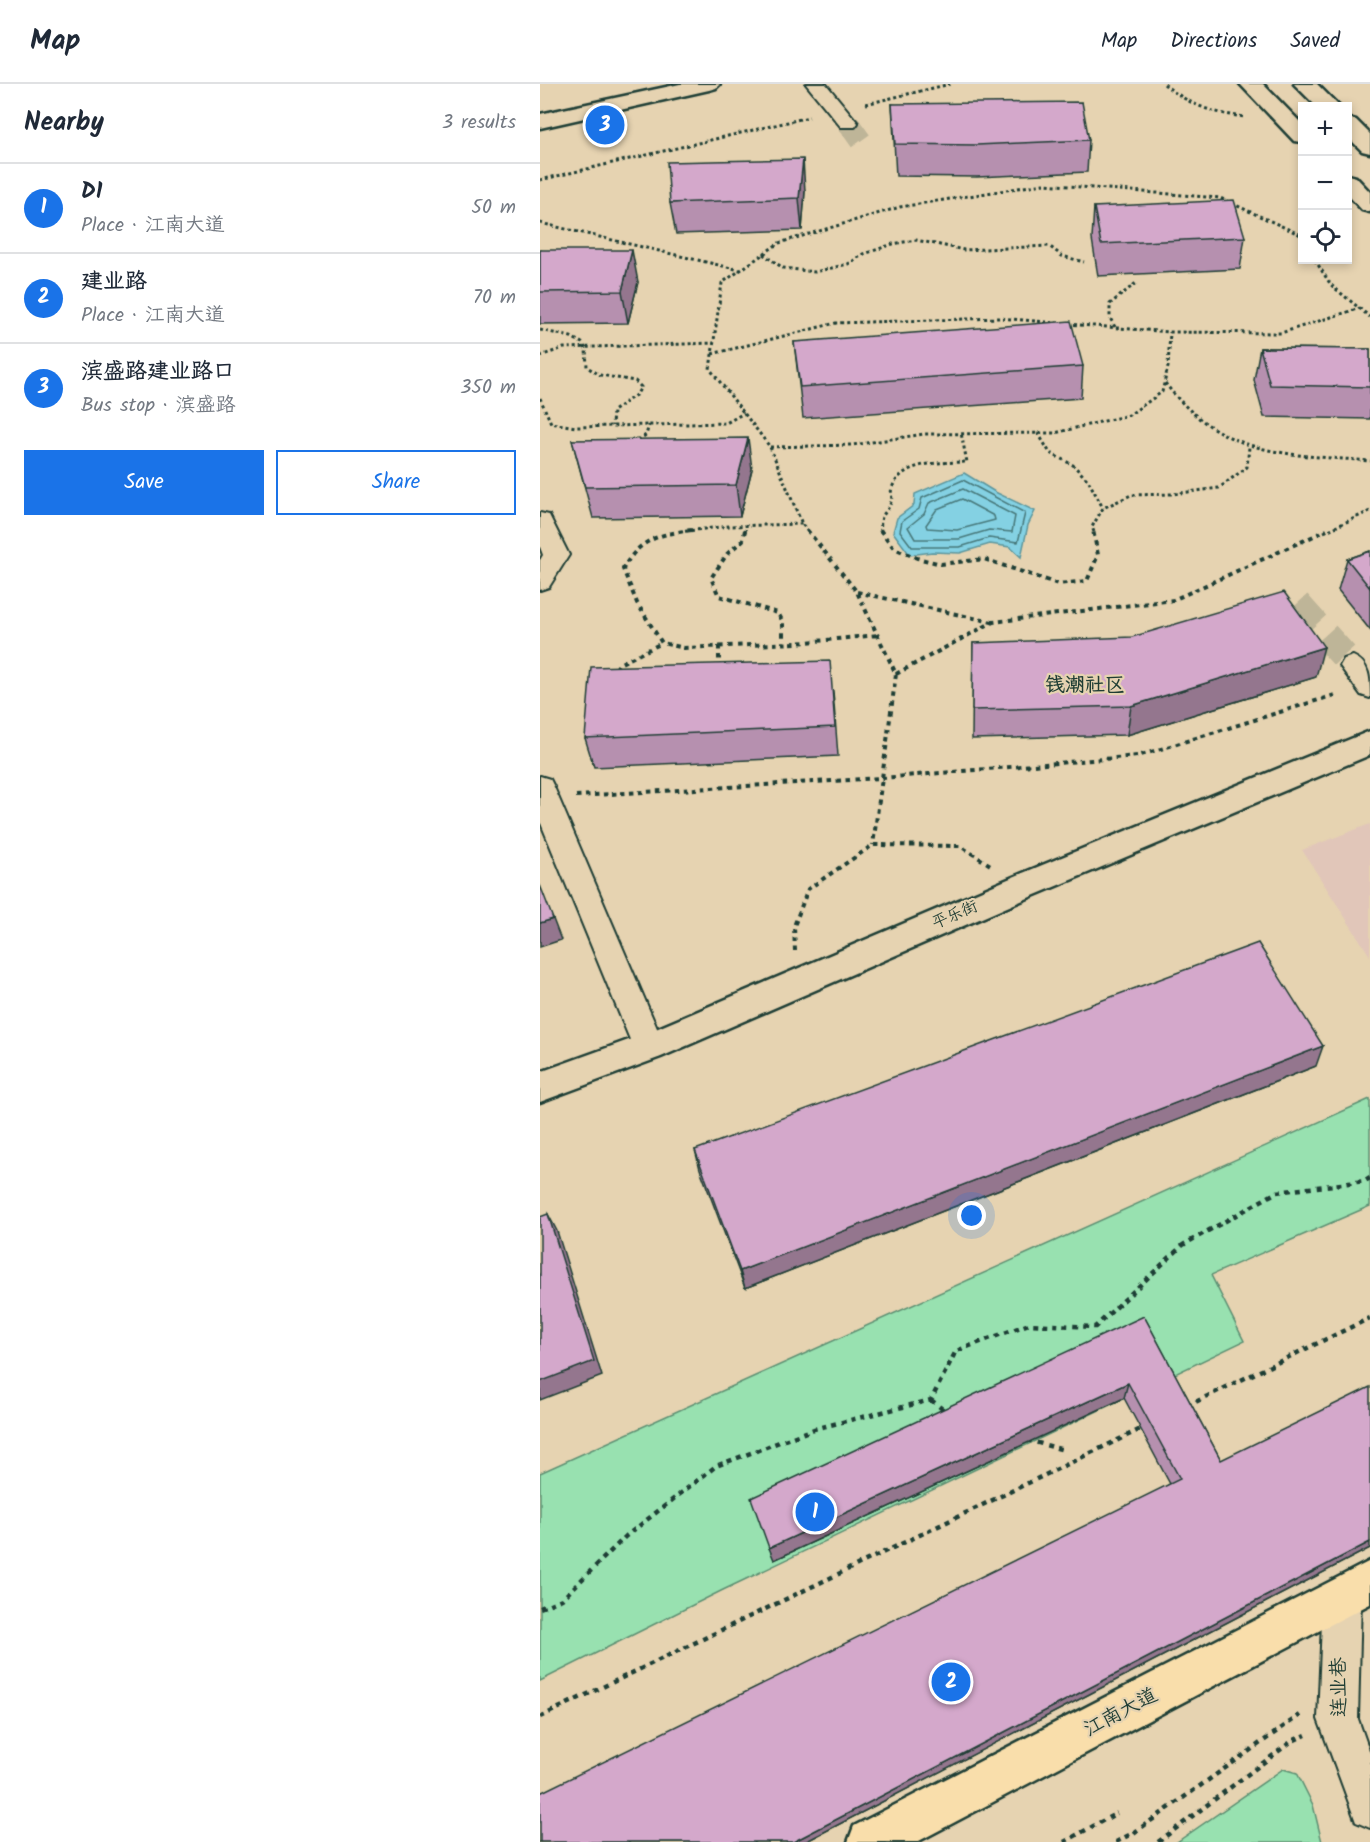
<!DOCTYPE html>
<meta charset="utf-8">
<style>
body{margin:0;font-family:Kalam,"LXGW WenKai TC",sans-serif;background:#f2f2f3;color:#1f2937}
.controls{position:absolute;right:18px;top:18px;display:grid;overflow:hidden;border-radius:0px;box-shadow:0 3px 9px #0003}
.controls button{width:54px;height:54px;display:grid;place-items:center;padding:0;border:0;border-bottom:2px solid #e0e1e3;background:#fff;color:#1f2937;font:30px sans-serif}
.you{position:absolute;left:432px;top:1132px;width:21px;height:21px;margin:-15px;border:4px solid #fff;border-radius:50%;background:#1a73e8;box-shadow:0 0 0 9px #1a73e833}
.badge{display:grid;place-items:center;width:39px;height:39px;border-radius:50%;background:#1a73e8;color:#fff;font-size:20px;font-weight:700}
.pin{position:absolute;translate:-50% -50%;border:3px solid #fff;box-shadow:0 2px 6px #0006}
.list{margin:0;padding:0;list-style:none}
h2{display:flex;justify-content:space-between;align-items:center;height:78px;margin:0;padding:0 24px;font-size:26px}
h2 small{font-size:20px;font-weight:400;color:#747a83}
.list li{display:grid;grid-template-columns:39px 1fr auto;gap:18px;align-items:center;box-sizing:border-box;height:90px;padding:0 24px;border-top:2px solid #e0e1e3}
.list b{display:block;font-size:22px;white-space:nowrap}
.list p{margin:0;font-size:20px;white-space:nowrap;color:#747a83}
.list em{font-size:20px;font-style:normal;color:#747a83}
.actions{display:flex;gap:12px;padding:18px 24px}
.actions a{flex:1;padding:14px 0;border:2px solid #1a73e8;border-radius:0px;text-align:center;font-size:21px;color:#1a73e8}
.actions .main{background:#1a73e8;color:#fff}
.icon{flex:none;width:33px;height:33px;fill:none;stroke:currentColor;stroke-width:2;stroke-linecap:round;stroke-linejoin:round}
.map{position:relative;flex:none;width:830px;height:1758px;overflow:hidden}
header{display:flex;align-items:center;gap:36px;box-sizing:border-box;height:84px;padding:0 30px;background:#fff;border-bottom:2px solid #e0e1e3}
header strong{font-size:28px}
nav{display:flex;gap:33px;margin-inline-start:auto;font-size:21px}
main{display:flex}
aside{flex:1;background:#fff}
.map>svg:first-child{display:block}
.built{fill:#e1c6b9}
.green{fill:#98e1b0;stroke:#5c8f72;stroke-width:1.5}
.water{fill:#84d1e3;stroke:#5c969d;stroke-width:1.5}
.lines{fill:none;stroke-linecap:round;stroke-linejoin:round}
.shore{stroke:#47787a;stroke-width:1.5}
.street-tunnel-far1{stroke:#beb598;stroke-width:22;stroke-dasharray:22 11;stroke-linecap:butt}
.street-tunnel{stroke:#beb598;stroke-width:28;stroke-dasharray:28 14;stroke-linecap:butt}
.street-casing{stroke:#1f3d34;stroke-width:4}
.secondary-casing{stroke:#1f3d34;stroke-width:5}
.primary-casing{stroke:#1f3d34;stroke-width:5}
.path-far2{stroke:#1f3d34;stroke-width:3;stroke-dasharray:3 3;stroke-linecap:butt}
.path-far1{stroke:#1f3d34;stroke-width:4;stroke-dasharray:4.5 4.5;stroke-linecap:butt}
.path{stroke:#1f3d34;stroke-width:4.5;stroke-dasharray:5 5;stroke-linecap:butt}
.street{fill:#e6d3b1;fill-rule:evenodd}
.secondary{fill:#e6d3b1;fill-rule:evenodd}
.primary{fill:#f9deab;fill-rule:evenodd}
.wall{fill:#b690af;stroke:#1f3d34;stroke-width:1.5}
.shaded-wall{fill:#94768e;stroke:#1f3d34;stroke-width:1.5}
.building{fill:#d4a8cb;stroke:#1f3d34;stroke-width:1.5}
.labels{text-anchor:middle;dominant-baseline:central;stroke-width:4.5;stroke-linejoin:round;paint-order:stroke}
.street-label{font-size:16px;fill:#1f3d34;stroke:#e6d3b1}
.quarter-label{font-size:20px;font-weight:bold;fill:#1f3d34;stroke:#e6d3b1}
.near-street-label{font-size:20px;fill:#1f3d34;stroke:#e6d3b1}
</style>
<header>
<strong>Map</strong>
<nav><a>Map</a><a>Directions</a><a>Saved</a></nav>
</header>
<main>
<aside>
<h2>Nearby<small>3 results</small></h2>
<ul class="list">
<li><span class="badge">1</span><div><b>D1</b><p>Place · 江南大道</p></div><em>50 m</em></li>
<li><span class="badge">2</span><div><b>建业路</b><p>Place · 江南大道</p></div><em>70 m</em></li>
<li><span class="badge">3</span><div><b>滨盛路建业路口</b><p>Bus stop · 滨盛路</p></div><em>350 m</em></li>
</ul>
<div class="actions"><a class="main">Save</a><a>Share</a></div>
</aside>
<div class="map">
<svg width="830" height="1758" viewBox="0 0 830 1758">
<rect width="100%" height="100%" fill="#e6d3b1"/>
<filter id="ink" filterUnits="userSpaceOnUse"><feTurbulence type="fractalNoise" baseFrequency=".0167" numOctaves="2"/><feDisplacementMap in="SourceGraphic" scale="12" xChannelSelector="R" yChannelSelector="G"/><feConvolveMatrix kernelMatrix="1 2 1 2 8 2 1 2 1" color-interpolation-filters="sRGB"/></filter>
<g filter="url(#ink)">
<path class="built" d="M830,740V872L762,766Z"/>
<path class="green" d="M830,1015V1122L671,1191L704,1257L183,1506L0,1597V1389Z
M743,1685L757,1689L773,1721L782,1758H637Z"/>
<path class="water" d="M424,389L455,408L495,427L488,441L481,473L470,463L450,460L420,469L392,468L370,471L353,448L357,434L374,421L375,410Z"/>
<g class="lines">
<path class="shore" d="M423,396L485,429L478,458L449,454L420,463H372L360,447L362,437L379,425L382,414Z
M423,405L475,432L472,448L449,446L419,455H375L368,443L384,430L389,419Z
M422,415L454,432L455,436L417,446L387,444L386,441L397,425Z"/>
<path class="street-tunnel-far1" d="M308,39L325,63"/>
<path class="street-tunnel" d="M757,520L813,582"/>
<g class="street-casing">
<path id="street" d="M266,0H286L318,39L315,43H301Z
M0,429L9,431L29,471L9,503L0,506V476L3,471L0,463Z
M813,572C830,579 830,595 830,614L821,611L800,582L804,575Z
M0,692L10,695L14,703L125,963L120,973L109,976L98,973L93,963L0,737Z
M802,1494L815,1500L821,1513L818,1635L830,1669V1744L816,1738L778,1635L783,1513L789,1500Z"/>
</g>
<g class="secondary-casing">
<path id="secondary" d="M140,0H180L176,4L169,6L0,44V30Z
M700,0H723L762,40V58L754,57Z
M754,0H777L799,22H776Z
M808,34L816,36L830,50V69L822,67L808,53Z
M808,91L816,93L830,108V128L822,126L808,111Z
M830,647V671L495,811L121,973L0,1018V988L97,953L473,793Z"/>
</g>
<g class="primary-casing">
<path id="primary" d="M830,1477V1520L377,1758H308L314,1742Z"/>
</g>
<path class="path-far2" d="M624,0C649,21 674,30 706,33
M326,20L410,0
M0,96L269,33
M0,139L200,186
M223,170L243,184L275,188L308,180L324,170L353,160L376,156L424,166L509,162L522,172L544,178
M775,176L791,201L830,233
M528,240L630,248L741,249L820,224
M575,243L570,234V220L596,199
M0,246L31,253L42,259L46,265L47,283L60,291L95,297L101,303L97,310L73,327L72,342
M172,270L296,239L460,234L517,239
M0,272L24,264L174,259
M625,299C682,373 745,370 830,377
M0,314L11,339L36,343L186,339L204,329
M498,349L510,369L533,381L548,396L563,424
M98,356L106,351L109,341
M230,363L313,361L384,350L515,349L589,331L622,308L628,283L630,248
M139,448L189,442L262,440
M205,448L206,441
M268,448L262,440L230,363L170,285L182,199L239,159L360,123L503,100L680,114L759,150L762,155
M341,448C339,428 346,432 351,418C353,414 350,409 352,404C363,376 402,379 427,378L421,349
M554,448L552,443L563,424L591,411L633,410L679,404L707,383L709,363
M784,448L830,427"/>
<path class="path-far1" d="M152,446C120,450 99,455 83,485L97,519L122,559L144,564L256,559L338,551
M205,446L203,456L187,470L171,494L179,512L238,529L243,538V559
M267,446L317,508L356,590L333,761
M340,446L354,464L377,474L401,480L444,475L518,500L547,497L558,471L553,446
M317,508L452,538
M179,562V583
M76,585L79,580L122,559
M356,590L453,538L633,516L787,446
M36,712L342,694L598,672L798,610
M255,867L254,842L268,805L333,761L420,762L452,782"/>
<path class="path" d="M391,1316L405,1327
M647,1322L830,1234
M487,1356L524,1366
M0,1524L22,1515L86,1452L176,1382L274,1345L391,1316L416,1267L489,1240L555,1243L643,1161L737,1108L825,1097L830,1094
M0,1633L605,1343
M524,1758L577,1729
M576,1758L595,1748L760,1631
M618,1758L752,1657L766,1651"/>
<use href="#street" class="street"/>
<use href="#secondary" class="secondary"/>
<use href="#primary" class="primary"/>
</g>
<path class="wall" d="M352,20L549,56L547,88L437,93L356,92Z
M265,107L262,146L136,150L130,119Z
M554,123L705,153L700,185L558,192L552,155Z
M0,166L98,198L88,239L0,240Z
M254,258L543,282L541,314L263,334Z
M720,264L830,265V335L724,333L714,296Z
M32,356L212,385L200,432L53,434Z
M830,467V546L798,506L807,475Z
M433,559L776,593L587,651L432,655Z
M293,607L298,672L54,683L45,654Z
M776,982L205,1204L160,1085L155,1066Z
M604,1232L681,1376L830,1464L265,1758H0L630,1400L584,1314L234,1476Z"/>
<path class="shaded-wall" d="M263,75L265,107L262,146L259,114Z
M92,166L98,198L88,239L82,207Z
M208,354L212,385L200,432L196,401Z
M784,563L776,593L587,651L591,622Z
M13,835L21,856L0,863V839Z
M783,962L776,982L205,1204L200,1187Z
M8,1130L17,1147L62,1292L0,1316V1298Z
M588,1299L584,1314L234,1476L229,1464Z
M830,1458V1464L265,1758H253Z"/>
<path class="building" d="M542,18L549,56L437,61L355,60L352,20Z
M263,75L259,114L130,119L127,78Z
M694,116L705,153L561,160L554,123Z
M0,166H92L82,207L0,208Z
M531,237L543,282L260,303L254,258Z
M720,264L830,265V303L730,301Z
M208,354L196,401L45,403L32,356Z
M830,467V504L807,475Z
M744,508L784,563L591,622L432,626L433,559L592,553Z
M290,577L295,643L45,654L51,583Z
M0,801L13,835L0,839Z
M718,859L783,962L200,1187L155,1066Z
M8,1130L54,1277L0,1298V1133Z
M604,1232L681,1376L830,1303V1458L253,1758H0V1709L640,1395L588,1299L229,1464L211,1414Z"/>
</g>
<g class="labels">
<g class="street-label">
<text transform="translate(415 831) rotate(-23)">平乐街</text>
</g>
<g class="quarter-label">
<text x="545" y="602">钱潮社区</text>
</g>
<g class="near-street-label">
<text transform="translate(800 1603) rotate(-91)">连业巷</text>
<text transform="translate(581 1629) rotate(-28)">江南大道</text>
</g>
</g>
</svg>
<div class="controls">
<button>+</button>
<button>−</button>
<button><svg class="icon" aria-label="locate" viewBox="0 0 24 24"><circle cx="12" cy="12" r="6"/><path d="M12 2v4M12 18v4M2 12h4M18 12h4"/></svg></button>
</div>
<div class="you"></div>
<div class="pin badge" style="left:275px;top:1428px">1</div>
<div class="pin badge" style="left:411px;top:1598px">2</div>
<div class="pin badge" style="left:65px;top:41px">3</div>
</div>
</main>
